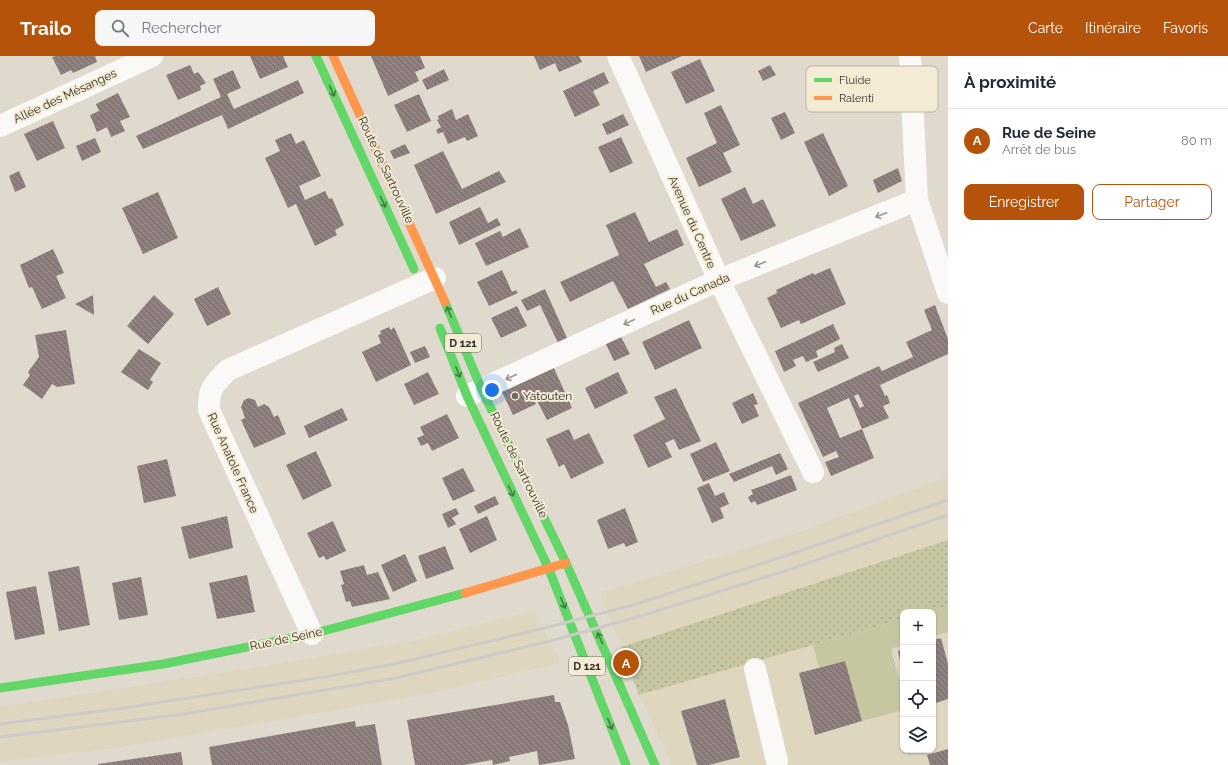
<!DOCTYPE html>
<html lang="fr">
<meta charset="utf-8">
<style>
body{margin:0;font-family:Raleway,sans-serif;background:#f6f6f7;color:#1f2937}
.controls{position:absolute;right:12px;bottom:12px;display:grid;overflow:hidden;border-radius:8px;box-shadow:0 1px 3px #0004}
.controls button{width:36px;height:36px;display:grid;place-items:center;padding:0;border:0;border-bottom:1px solid #e0e1e3;background:#fff;color:#1f2937;font:20px sans-serif}
.you{position:absolute;left:492px;top:334px;width:14px;height:14px;margin:-10px;border:3px solid #fff;border-radius:50%;background:#1a73e8;box-shadow:0 0 0 6px #1a73e833}
.badge{display:grid;place-items:center;width:26px;height:26px;border-radius:50%;background:#b45309;color:#fff;font-size:13px;font-weight:700}
.pin{position:absolute;translate:-50% -50%;border:2px solid #fff;box-shadow:0 1px 4px #0006}
.list{margin:0;padding:0;list-style:none}
h2{display:flex;justify-content:space-between;align-items:center;height:52px;margin:0;padding:0 16px;font-size:17px}
h2 small{font-size:13px;font-weight:400;color:#747a83}
.list li{display:grid;grid-template-columns:26px 1fr auto;gap:12px;align-items:center;box-sizing:border-box;height:64px;padding:0 16px;border-top:1px solid #e0e1e3}
.list b{display:block;font-size:15px;white-space:nowrap}
.list p{margin:0;font-size:13px;white-space:nowrap;color:#747a83}
.list em{font-size:13px;font-style:normal;color:#747a83}
.actions{display:flex;gap:8px;padding:12px 16px}
.actions a{flex:1;padding:9px 0;border:1px solid #b45309;border-radius:8px;text-align:center;font-size:14px;color:#b45309}
.actions .main{background:#b45309;color:#fff}
.icon{flex:none;width:22px;height:22px;fill:none;stroke:currentColor;stroke-width:2;stroke-linecap:round;stroke-linejoin:round}
.map{position:relative;flex:none;width:948px;height:709px;overflow:hidden}
header{display:flex;align-items:center;gap:24px;box-sizing:border-box;height:56px;padding:0 20px;background:#b45309;color:#fff}
header strong{font-size:19px}
nav{display:flex;gap:22px;margin-inline-start:auto;font-size:14px}
.search{width:280px;height:36px;background:#f6f6f7;display:flex;align-items:center;gap:10px;box-sizing:border-box;padding:0 14px;border-radius:8px;color:#747a83;font-size:15px}
main{display:flex}
aside{flex:1;background:#fff}
.map>svg:first-child{display:block}
.built{fill:#dfd6c0}
.grass{fill:#c6c6a1}
.park{fill:url(#park-dots)}
.building{fill:url(#building-back-hatch);fill-rule:evenodd}
.lines{fill:none;stroke-linecap:round;stroke-linejoin:round}
.street{stroke:#faf9f8;stroke-width:22}
.fast{stroke:#63d668;stroke-width:9}
.slow{stroke:#ff974d;stroke-width:9}
.rail{stroke:#cccbc7;stroke-width:3}
.oneway{stroke:#497b45}
.oneway2{stroke:#979590}
.poi-dot{fill:#706c62;stroke:#f4ebd4;stroke-width:1.5}
.labels{text-anchor:middle;dominant-baseline:central;stroke-width:4;stroke-linejoin:round;paint-order:stroke}
.shield{fill:#f4ebd4;stroke:#6e695c;stroke-width:1}
.shield-label{font-size:11px;font-weight:bold;fill:#343128}
.street-label{font-size:12px;fill:#343128;stroke:#f4ebd4}
.poi-label{font-size:12px;fill:#343128;stroke:#f4ebd4;text-anchor:start}
.key{fill:#f4ebd4;stroke:#bab3a0;stroke-width:1}
.key-label{font-size:11px;fill:#343128}
</style>
<header>
<strong>Trailo</strong>
<div class="search"><svg class="icon" aria-label="search" viewBox="0 0 24 24"><circle cx="10" cy="10" r="6"/><path d="M15 15l6 6"/></svg>Rechercher</div>
<nav><a>Carte</a><a>Itinéraire</a><a>Favoris</a></nav>
</header>
<main>
<div class="map">
<svg width="948" height="709" viewBox="0 0 948 709">
<defs>
<pattern id="park-dots" width="8" height="8" patternUnits="userSpaceOnUse"><rect width="8" height="8" fill="#c6c6a1"/><path d="M2 2h.1M6 6h.1" fill="none" stroke="#a2a183" stroke-width="1.8" stroke-linecap="round"/></pattern>
<pattern id="building-back-hatch" width="6" height="6" patternUnits="userSpaceOnUse"><rect width="6" height="6" fill="#908180"/><path d="M-1 5l2 2M0 0l6 6M5-1l2 2" fill="none" stroke="#766a69"/></pattern>
</defs>
<rect width="100%" height="100%" fill="#e0dace"/>
<path class="built" d="M948,420V484L621,591L600,537L802,475Z
M948,550V709H672L639,639L903,563V694H933V556H929Z
M534,554L561,607L432,637L279,664L121,691L0,706V651L270,609L410,585Z"/>
<path class="grass" d="M948,550V576L933,580V556H929Z
M903,563V589L891,593L903,637V654L862,665L845,605L819,611L813,589Z"/>
<path class="park" d="M948,484V550L929,556H903V563L639,639L621,591Z"/>
<path class="building" d="M56,0H95L97,6L73,17L71,14L61,19L52,1Z
M250,0H283L288,11L260,23Z
M371,0H420L425,12L415,16L419,25L388,40Z
M534,0H579L582,6L559,16L555,7L540,14Z
M639,0H682L646,16Z
M700,3L715,35L686,48L671,16Z
M190,9L194,18L198,16L206,27L200,30L201,34L178,44L166,19Z
M770,9L776,19L763,25L758,15Z
M444,13L449,24L427,34L422,24Z
M233,14L241,32L227,38L234,53L298,24L304,37L228,73L222,59L143,93L136,80L221,41L213,23Z
M604,16L609,27L593,35L600,49L575,61L563,35Z
M118,37L130,61L120,65L125,75L111,81L107,71L97,76L90,59L99,55L96,48Z
M419,38L431,65L407,76L394,49Z
M721,49L740,89L723,97L732,116L699,131L686,102L717,87L704,57Z
M452,53L456,64L468,58L478,80L467,85L465,81L448,88L443,76L438,78L436,74L441,71L437,64L439,63L438,60Z
M785,56L795,77L781,84L771,62Z
M623,58L629,69L607,79L602,68Z
M53,65L65,92L37,105L24,78Z
M291,77L296,88L304,84L321,120L299,130L305,144L325,135L329,143L332,142L344,169L335,174L337,179L315,190L296,148L288,152L265,102L280,95L275,84Z
M823,77L848,130L829,140L804,86Z
M621,81L633,107L610,117L598,91Z
M95,82L101,96L82,105L76,90Z
M405,88L410,97L394,103L390,95Z
M443,95L462,133L499,115L506,126L436,158L414,109Z
M898,112L902,125L878,137L873,124Z
M19,115L26,131L15,136L9,120Z
M745,131L753,148L763,143L776,170L741,185L721,143Z
M158,136L178,182L143,198L122,152Z
M480,151L488,167L497,162L501,169L459,189L449,166Z
M635,156L649,186L677,173L684,189L644,208L656,231L666,226L670,233L628,253L613,225L570,246L560,226L619,199L606,169Z
M520,172L529,191L486,210L475,187L500,175L503,181Z
M53,193L64,217L56,220L66,242L42,253L32,231L29,232L20,209Z
M830,212L846,248L801,268L799,264L781,272L767,242L777,237L776,234L813,217L814,219Z
M502,214L512,236L516,234L518,237L489,250L477,226Z
M218,231L231,258L207,270L194,243Z
M545,233L567,282L558,287L540,249L527,255L521,244Z
M93,239L94,259L75,248Z
M154,239L174,258L148,288L127,270Z
M935,249L948,283V298L880,329L885,340L887,339L890,347L883,350L889,362L862,373L874,402L831,420L825,406L839,401L836,395L823,401L798,347L879,310L882,315L913,301L906,286L932,274L924,254ZM858,338L864,350L860,352L854,340ZM849,342L862,373L840,382L827,352Z
M517,250L527,270L501,282L491,262Z
M689,264L702,292L655,314L642,286Z
M833,268L840,283L816,295L818,301L806,306L803,300L793,304L796,310L784,316L775,295Z
M389,271L391,274L394,271L411,309L376,326L362,296L381,287L378,279L381,278L380,275Z
M66,274L75,328L57,331L52,328L42,343L23,329L30,319L28,316L39,301L35,279Z
M620,279L630,298L614,305L605,286Z
M842,288L849,302L818,316L813,306L835,296L834,292Z
M425,290L430,301L415,307L410,296Z
M139,293L161,307L150,324L153,326L148,334L121,316Z
M553,310L572,352L547,364L534,339L532,340L536,348L513,359L501,334Z
M428,316L439,338L414,349L404,328Z
M618,316L628,337L595,353L585,332Z
M676,332L701,385L679,394L674,383L665,387L672,401L648,412L633,379L665,363L654,341Z
M753,337L758,348L754,349L759,360L742,368L732,347Z
M249,342L255,344L258,351L264,348L269,351L274,361L278,359L286,378L254,392L241,364L245,362L241,351L244,344Z
M342,352L348,364L309,382L304,370Z
M447,358L459,382L432,395L428,387L421,390L417,382L424,379L420,371Z
M569,373L574,384L589,377L604,407L571,423L564,408L559,411L546,383Z
M716,386L730,415L703,426L690,398Z
M316,395L332,430L303,444L286,409Z
M780,397L788,413L776,419L772,410L734,426L729,418Z
M167,403L176,440L144,447L137,410Z
M463,412L475,435L453,445L442,422Z
M791,419L797,434L757,449L755,445L751,447L748,441L753,438L751,434Z
M709,427L715,440L724,436L729,448L720,452L724,462L712,467L697,432Z
M495,440L499,448L478,458L474,450Z
M456,452L459,458L452,462L456,468L448,472L442,458Z
M625,452L638,486L626,491L624,487L608,493L597,464Z
M227,460L233,492L189,503L181,471Z
M487,460L497,484L470,497L459,473Z
M333,465L346,495L326,504L324,500L319,502L307,477Z
M445,490L454,513L426,523L418,500Z
M405,498L417,525L393,536L381,509Z
M364,509L367,519L378,516L390,543L352,551L350,545L346,546L341,529L344,528L340,515Z
M79,510L90,569L59,575L48,516Z
M247,519L255,556L217,563L209,527Z
M141,521L148,559L119,564L112,527Z
M36,530L45,578L15,584L6,536Z
M941,582L948,608V643L933,648V584Z
M903,593V613H902L898,595Z
M845,605L862,665L815,679L799,617Z
M554,639L555,646H560L568,669L575,703L539,709L537,695L509,701L510,705L493,709L492,704L464,709H415L407,664Z
M725,643L740,701L709,709H697L681,655Z
M355,665L356,671L375,668L382,709H212L209,691Z
M948,693V709H930L927,699Z
M181,696L183,709H98V708Z"/>
<g class="lines">
<path class="street" d="M618,0L719,224L813,416
M910,0L917,144L948,237
M0,70L152,0
M467,340L719,224L917,144
M312,578L209,354C208,333 214,328 228,314L435,222
M755,613L777,705"/>
<path class="fast" d="M316,0L414,213
M445,246L482,334L566,507L655,709
M440,272L467,340L548,511L626,709
M0,632L163,608L312,578L465,537"/>
<path class="slow" d="M333,0L445,246
M465,537L566,507"/>
<path class="rail" d="M0,668L124,652L324,621L394,608L545,572L633,549L788,499L948,444
M0,681L184,658L396,622L471,604L550,585L641,560L785,515L948,459"/>
</g>
<defs><path id="oneway-shaft" d="M-6 0H5M1.5-3L5.5 0L1.5 3" fill="none" stroke-width="1.6" stroke-linecap="round" stroke-linejoin="round"/></defs>
<g class="oneway">
<use href="#oneway-shaft" transform="translate(332 35) rotate(65)"/>
<use href="#oneway-shaft" transform="translate(383 146) rotate(65)"/>
<use href="#oneway-shaft" transform="translate(449 256) rotate(-113)"/>
<use href="#oneway-shaft" transform="translate(458 316) rotate(68)"/>
<use href="#oneway-shaft" transform="translate(511 435) rotate(64)"/>
<use href="#oneway-shaft" transform="translate(563 547) rotate(68)"/>
<use href="#oneway-shaft" transform="translate(600 582) rotate(-114)"/>
<use href="#oneway-shaft" transform="translate(610 668) rotate(68)"/>
</g>
<g class="oneway2">
<use href="#oneway-shaft" transform="translate(881 159) rotate(158)"/>
<use href="#oneway-shaft" transform="translate(760 208) rotate(158)"/>
<use href="#oneway-shaft" transform="translate(629 266) rotate(155)"/>
<use href="#oneway-shaft" transform="translate(511 321) rotate(155)"/>
</g>
<circle class="poi-dot" cx="515" cy="340" r="4"/>
<g class="labels">
<g class="shield">
<rect x="445" y="278" width="36" height="18" rx="3"/>
<rect x="569" y="601" width="36" height="18" rx="3"/>
</g>
<g class="shield-label">
<text x="463" y="287">D 121</text>
<text x="587" y="610">D 121</text>
</g>
<g class="street-label">
<text transform="translate(65 40) rotate(-25)">Allée des Mésanges</text>
<text transform="translate(386 114) rotate(65)">Route de Sartrouville</text>
<text transform="translate(692 166) rotate(66)">Avenue du Centre</text>
<text transform="translate(690 238) rotate(-24)">Rue du Canada</text>
<text transform="translate(233 407) rotate(66)">Rue Anatole France</text>
<text transform="translate(519 409) rotate(64)">Route de Sartrouville</text>
<text transform="translate(286 583) rotate(-12)">Rue de Seine</text>
</g>
<g class="poi-label">
<text x="523" y="340">Yatouten</text>
</g>
</g>
<rect x="806" y="10" width="132" height="46" rx="6" class="key"/>
<rect x="814" y="22" width="18" height="4" fill="#63d668"/>
<rect x="814" y="40" width="18" height="4" fill="#ff974d"/>
<g class="key-label">
<text x="839" y="28">Fluide</text>
<text x="839" y="46">Ralenti</text>
</g>
</svg>
<div class="controls">
<button>+</button>
<button>−</button>
<button><svg class="icon" aria-label="locate" viewBox="0 0 24 24"><circle cx="12" cy="12" r="6"/><path d="M12 2v4M12 18v4M2 12h4M18 12h4"/></svg></button>
<button><svg class="icon" aria-label="layers" viewBox="0 0 24 24"><path d="M12 4l9 5-9 5-9-5zM3 14l9 5 9-5"/></svg></button>
</div>
<div class="you"></div>
<div class="pin badge" style="left:626px;top:607px">A</div>
</div>
<aside>
<h2>À proximité<small></small></h2>
<ul class="list">
<li><span class="badge">A</span><div><b>Rue de Seine</b><p>Arrêt de bus</p></div><em>80 m</em></li>
</ul>
<div class="actions"><a class="main">Enregistrer</a><a>Partager</a></div>
</aside>
</main>
